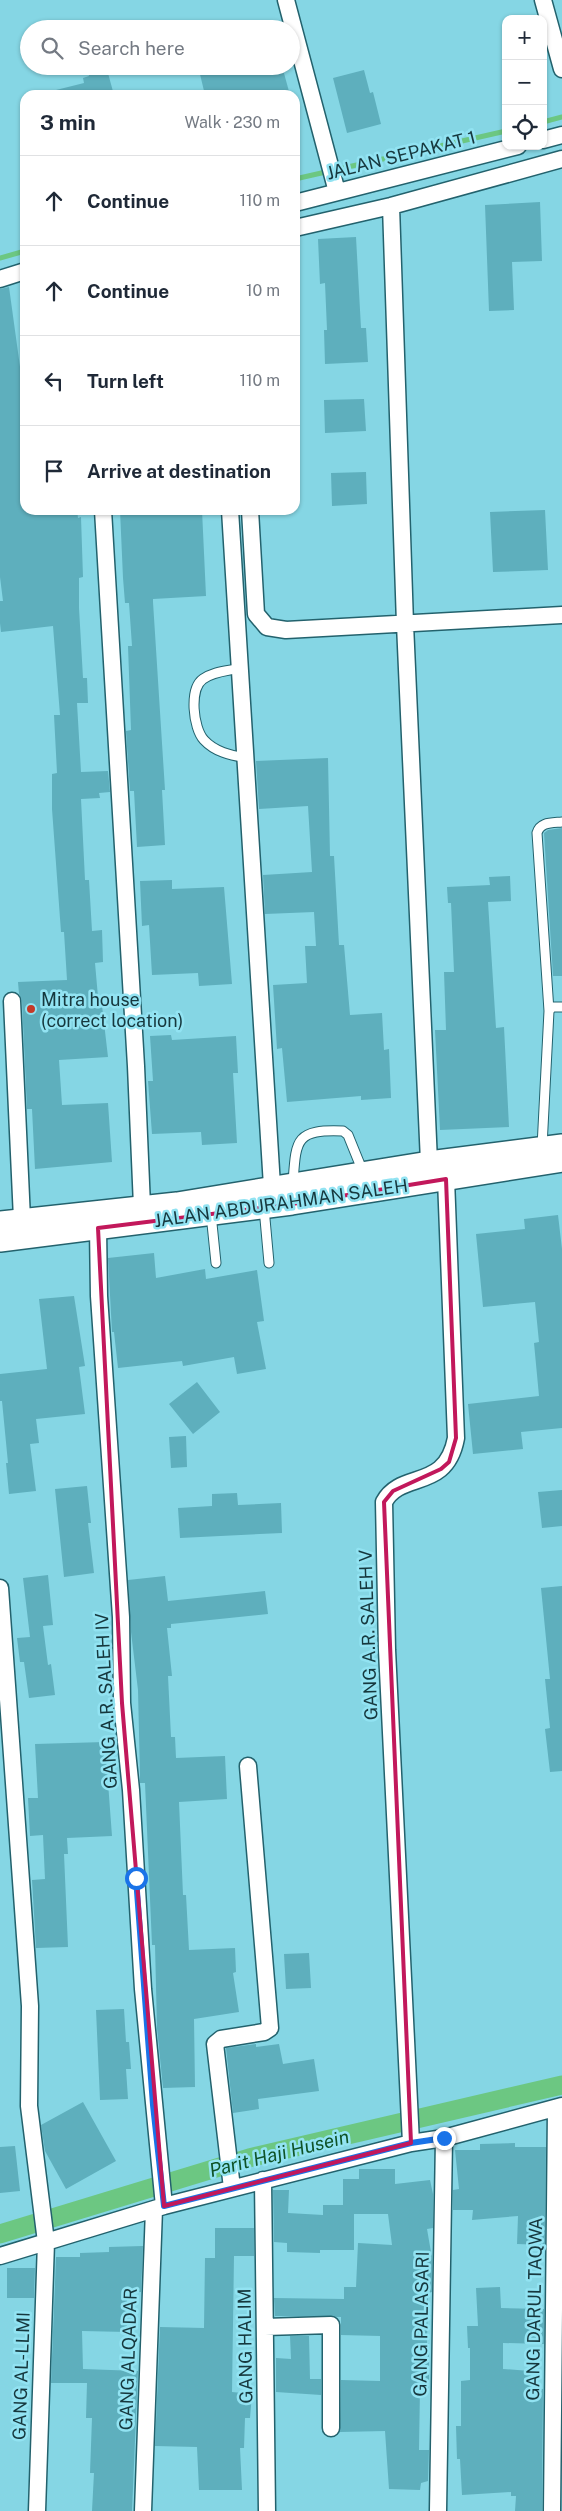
<!DOCTYPE html>
<meta charset="utf-8">
<style>
body{margin:0;font-family:"Public Sans",sans-serif;background:#f2f2f3;color:#1f2937}
.controls{position:absolute;right:15px;top:15px;display:grid;overflow:hidden;border-radius:10px;box-shadow:0 1px 4px #0004}
.controls button{width:45px;height:45px;display:grid;place-items:center;padding:0;border:0;border-bottom:1px solid #e0e1e3;background:#fff;color:#1f2937;font:25px sans-serif}
.stop{position:absolute;width:15px;height:15px;margin:-11px;border:4px solid #1a73e8;border-radius:50%;background:#fff}
.stop.end{background:#1a73e8;border-color:#fff;box-shadow:0 1px 5px #0008}
.list{margin:0;padding:0;list-style:none}
h2{display:flex;justify-content:space-between;align-items:center;height:65px;margin:0;padding:0 20px;font-size:21px}
h2 small{font-size:16px;font-weight:400;color:#747a83}
.list li{display:grid;grid-template-columns:32px 1fr auto;gap:15px;align-items:center;box-sizing:border-box;height:90px;padding:0 20px;border-top:1px solid #e0e1e3}
.list b{display:block;font-size:19px;white-space:nowrap}
.list em{font-size:16px;font-style:normal;color:#747a83}
.icon{flex:none;width:28px;height:28px;fill:none;stroke:currentColor;stroke-width:2;stroke-linecap:round;stroke-linejoin:round}
.map{position:relative;flex:none;width:562px;height:2511px;overflow:hidden}
.search{position:absolute;background:#fff;box-shadow:0 1px 4px #0004;left:20px;top:20px;width:280px;height:55px;display:flex;align-items:center;gap:12px;box-sizing:border-box;padding:0 18px;border-radius:28px;color:#747a83;font-size:19px}
.panel{position:absolute;background:#fff;box-shadow:0 1px 4px #0004;left:20px;top:90px;width:280px;height:425px;border-radius:15px}
.map>svg:first-child{display:block}
.lines{fill:none;stroke-linecap:round;stroke-linejoin:round}
.stream{stroke:#6cc782;stroke-width:5}
.canal{stroke:#6cc782;stroke-width:19}
.building{fill:#5eafbd}
.service-casing{stroke:#23626d;stroke-width:11}
.minor-casing{stroke:#23626d;stroke-width:19}
.tertiary-casing{stroke:#23626d;stroke-width:24}
.service{stroke:#fff;stroke-width:9}
.minor{stroke:#fff;stroke-width:16}
.tertiary{stroke:#fff;stroke-width:21}
.route{stroke:#1a73e8;stroke-width:6}
.marked{fill:none;stroke:#c2185b;stroke-width:4;stroke-linejoin:round}
.poi-dot{fill:#c53928;stroke:#92e3f2;stroke-width:2}
.labels{text-anchor:middle;dominant-baseline:central;stroke-width:5;stroke-linejoin:round;paint-order:stroke}
.street-label{font-size:18px;fill:#16383e;stroke:#92e3f2}
.poi-label{font-size:18px;fill:#16383e;stroke:#92e3f2;text-anchor:start}
.water-label{font-size:19px;font-style:italic;fill:#0f5327;stroke:#92e3f2}
</style>
<div class="map">
<svg width="562" height="2511" viewBox="0 0 562 2511">
<rect width="100%" height="100%" fill="#85d6e4"/>
<g class="lines">
<path class="stream" d="M543,122L562,117
M295,179L506,131
M0,258L25,251"/>
<path class="canal" d="M0,2234L249,2158L562,2085"/>
</g>
<path class="building" d="M87,66H106L114,95H56V90L84,83L83,78L89,76Z
M198,66H221L223,75L258,66H282L290,95H205Z
M364,70L370,93L373,92L381,124L347,133L333,78Z
M540,202L542,261L512,262L514,310L489,311L485,205Z
M356,237L361,328H366L368,362L325,364L324,330H327L325,283L320,284L318,239Z
M9,287L25,403V510H77L78,518L81,517L83,577L79,578V608L83,678H87L88,703H77L81,772L108,771L110,792L99,793L100,798L81,799L85,880H89L92,931L102,930L103,962L95,963L98,997H101L108,1057L59,1060L62,1105L108,1103L112,1162L35,1169L32,1109H27L22,1001L19,994L18,982L67,980L64,932H61L52,809V774L57,773L54,715H60L53,626L1,632L0,623V601H3L0,577V289Z
M364,399L366,431L325,433L324,400Z
M366,472L367,504L332,506L331,473Z
M120,510H202L206,596L153,599V602L165,790H162L165,845L137,847L134,791H130L126,731L131,730L128,646H132L129,603H125L123,578Z
M545,510L548,570L493,572L490,512Z
M328,758L330,856H334L339,945H344L350,1015L382,1013L384,1050L389,1049L391,1098L361,1100V1096L287,1102L282,1048L277,1049L273,985L307,983L305,946H316L314,912L265,914L263,875L312,872L308,806L259,809L256,761Z
M562,828V976H553L544,833L548,830Z
M510,876L511,901L488,902L496,1028L504,1027L509,1127L440,1130L435,1030H446L444,972H454L451,903H448L447,887L490,885L489,877Z
M172,880V889L224,887L232,984L199,986L198,973L152,975L149,925L142,926L140,881Z
M171,1035L172,1040L236,1036L238,1073H233L237,1143L202,1145L201,1132L152,1134L148,1081H153L150,1036Z
M558,1215L562,1249V1428L521,1432L523,1449L473,1454L468,1404L539,1396L534,1343L539,1342L535,1302L483,1307L476,1234L525,1229L524,1219Z
M154,1253L156,1278L205,1269L206,1279L257,1270L264,1321L257,1322L266,1369L237,1374L234,1357L183,1366L182,1361L118,1368L114,1332H112L108,1258Z
M74,1296L85,1366L79,1367L85,1414L36,1419L39,1443L30,1444L36,1491L9,1494L6,1463H8L2,1401H0V1374L47,1369L39,1299Z
M197,1382L220,1412L193,1434L169,1404Z
M186,1436L187,1467L171,1468L169,1437Z
M87,1486L91,1523H88L94,1573L64,1577L55,1489Z
M562,1490V1526L542,1528L538,1492Z
M237,1493L238,1505L281,1503L282,1533L180,1538L178,1508L212,1506V1494Z
M48,1575L53,1625L43,1626L48,1665L51,1664L55,1695L29,1698L24,1662H20L17,1638L30,1637L23,1578Z
M165,1576L168,1601L265,1591L268,1614L171,1624V1628H167L172,1676H168L171,1737H175L176,1758L225,1756L227,1799L179,1802L183,1895H186L189,1950L235,1948L236,1972L233,1973L239,2012L194,2019L195,2087L163,2088L157,2028L155,1945H152L145,1783H140V1776L138,1690L131,1632L128,1580Z
M562,1586V1771L550,1772L545,1729L550,1728L545,1679H550L541,1588Z
M105,1742L112,1836L67,1838L68,1854H64L68,1947L36,1948L32,1880L45,1879L43,1835L30,1836L28,1798H38L35,1744Z
M309,1953L311,1988L286,1989L284,1954Z
M124,2009L126,2042H129L131,2069H126L128,2099L100,2100L96,2010Z
M256,2044V2047L279,2044L283,2064L314,2059L319,2091L258,2099L259,2109L233,2113L226,2048Z
M83,2102L116,2161L66,2189L45,2151L41,2125Z
M515,2143V2147H546L545,2245L517,2244L518,2216L472,2220L473,2210H453V2190L459,2189L455,2150H480V2144Z
M15,2146L20,2191L0,2193V2147Z
M359,2169H395V2184L430,2180L433,2194V2228L427,2229L432,2258V2292L428,2293L427,2343H429V2389L420,2388L419,2450H429L428,2481L421,2483L420,2490L389,2489L385,2431L340,2432L341,2380L380,2381V2336L341,2335V2317L275,2316L274,2298L344,2299V2287H356L358,2243L392,2245L388,2214H354V2250H320V2253L287,2252V2243L274,2242L273,2190H289L288,2213L323,2215V2205H343V2179H359Z
M215,2228H254V2256H234L232,2392L252,2394L250,2418H245L244,2448H240L242,2490H199L197,2447L155,2446L160,2327L204,2328L205,2258H215Z
M143,2246L141,2292H127V2332L82,2331L83,2369L138,2371L132,2511H92L94,2473H90L92,2418H86L87,2383H51L56,2257H80V2253L109,2252V2247Z
M7,2268H35L34,2298H7Z
M500,2287L501,2308L544,2309V2344L503,2343V2369L530,2371L532,2388L543,2389L542,2511H515L516,2496H511V2492L462,2495L460,2459H457L456,2426H461V2381L470,2380V2348H468L467,2326H478L476,2288Z
M290,2336H309L310,2379H321V2395L276,2392V2358L291,2359Z"/>
<g class="lines">
<g class="service-casing">
<path id="service" d="M240,668C228,671 214,671 203,679C189,689 193,728 204,740C215,752 230,755 246,758
M549,1011L537,833C540,822 551,823 562,822
M542,1147L549,1011L552,1007H562
M293,1183C296,1140 295,1129 343,1131L348,1135L363,1172
M264,1208L269,1263
M211,1214L216,1263"/>
</g>
<g class="minor-casing">
<path id="minor" d="M286,0L337,192
M543,0L562,69
M543,140L562,135
M295,203L518,146
M391,206L405,624L429,1162
M295,228L391,206L562,159
M0,279L25,271
M103,510L136,1066L142,1206
M230,510L272,1186
M250,510L256,614L267,627L286,630L562,615
M12,1001L22,1219
M98,1228L99,1296L121,1617L122,1703L131,1790L143,1989L164,2206
M0,1588L30,2006L29,2106L46,2242L37,2511
M411,2143L387,1650L384,1502C401,1470 446,1492 456,1438L446,1179
M263,2180L267,2511
M232,2188L215,2044L221,2039L264,2032L270,2028L248,1766
M0,2256L164,2206L411,2143L444,2138L562,2106
M265,2327L331,2325V2428
M143,2511L154,2209
M438,2511L444,2138
M552,2511L556,2108"/>
</g>
<g class="tertiary-casing">
<path id="tertiary" d="M0,1222L177,1203L429,1162L562,1145
M0,1241L292,1204L562,1161"/>
</g>
<use href="#service" class="service"/>
<use href="#minor" class="minor"/>
<use href="#tertiary" class="tertiary"/>
</g>
<g class="lines">
<path class="route" d="M136,1878L153,2105L164,2206L411,2143L444,2138"/>
</g>
<path class="marked" d="M446,1179L456,1438L449,1462L441,1469L393,1491L384,1502L411,2143L164,2206L122,1703L98,1228L292,1204Z"/>
<circle class="poi-dot" cx="31" cy="1009" r="5"/>
<g class="labels">
<g class="street-label">
<text transform="translate(401 155) rotate(-14)">JALAN SEPAKAT 1</text>
<text transform="translate(281 1203) rotate(-8)">JALAN ABDURAHMAN SALEH</text>
<text transform="translate(368 1635) rotate(-92)">GANG A.R. SALEH V</text>
<text transform="translate(106 1701) rotate(-93)">GANG A.R. SALEH IV</text>
<text transform="translate(534 2309) rotate(-89)">GANG DARUL TAQWA</text>
<text transform="translate(421 2324) rotate(-89)">GANG PALASARI</text>
<text transform="translate(245 2346) rotate(-91)">GANG HALIM</text>
<text transform="translate(128 2359) rotate(-88)">GANG ALQADAR</text>
<text transform="translate(21 2376) rotate(-88)">GANG AL-LLMI</text>
</g>
<g class="poi-label">
<text x="41" y="999">Mitra house<tspan x="41" dy="21">(correct location)</tspan></text>
</g>
<g class="water-label">
<text transform="translate(279 2153) rotate(-14)">Parit Haji Husein</text>
</g>
</g>
</svg>
<div class="controls">
<button>+</button>
<button>−</button>
<button><svg class="icon" aria-label="locate" viewBox="0 0 24 24"><circle cx="12" cy="12" r="6"/><path d="M12 2v4M12 18v4M2 12h4M18 12h4"/></svg></button>
</div>
<div class="stop" style="left:136px;top:1878px"></div>
<div class="stop end" style="left:444px;top:2138px"></div>
<div class="search"><svg class="icon" aria-label="search" viewBox="0 0 24 24"><circle cx="10" cy="10" r="6"/><path d="M15 15l6 6"/></svg>Search here</div>
<section class="panel">
<h2>3 min<small>Walk · 230 m</small></h2>
<ul class="list">
<li><svg class="icon" aria-label="ahead" viewBox="0 0 24 24"><path d="M12 20V5M6 11l6-6 6 6"/></svg><div><b>Continue</b></div><em>110 m</em></li>
<li><svg class="icon" aria-label="ahead" viewBox="0 0 24 24"><path d="M12 20V5M6 11l6-6 6 6"/></svg><div><b>Continue</b></div><em>10 m</em></li>
<li><svg class="icon" aria-label="left" viewBox="0 0 24 24"><path d="M17 20v-9H6M10 6l-5 5 5 5"/></svg><div><b>Turn left</b></div><em>110 m</em></li>
<li><svg class="icon" aria-label="arrive" viewBox="0 0 24 24"><path d="M6 21V4h12l-3 4 3 4H6"/></svg><div><b>Arrive at destination</b></div></li>
</ul>
</section>
</div>
